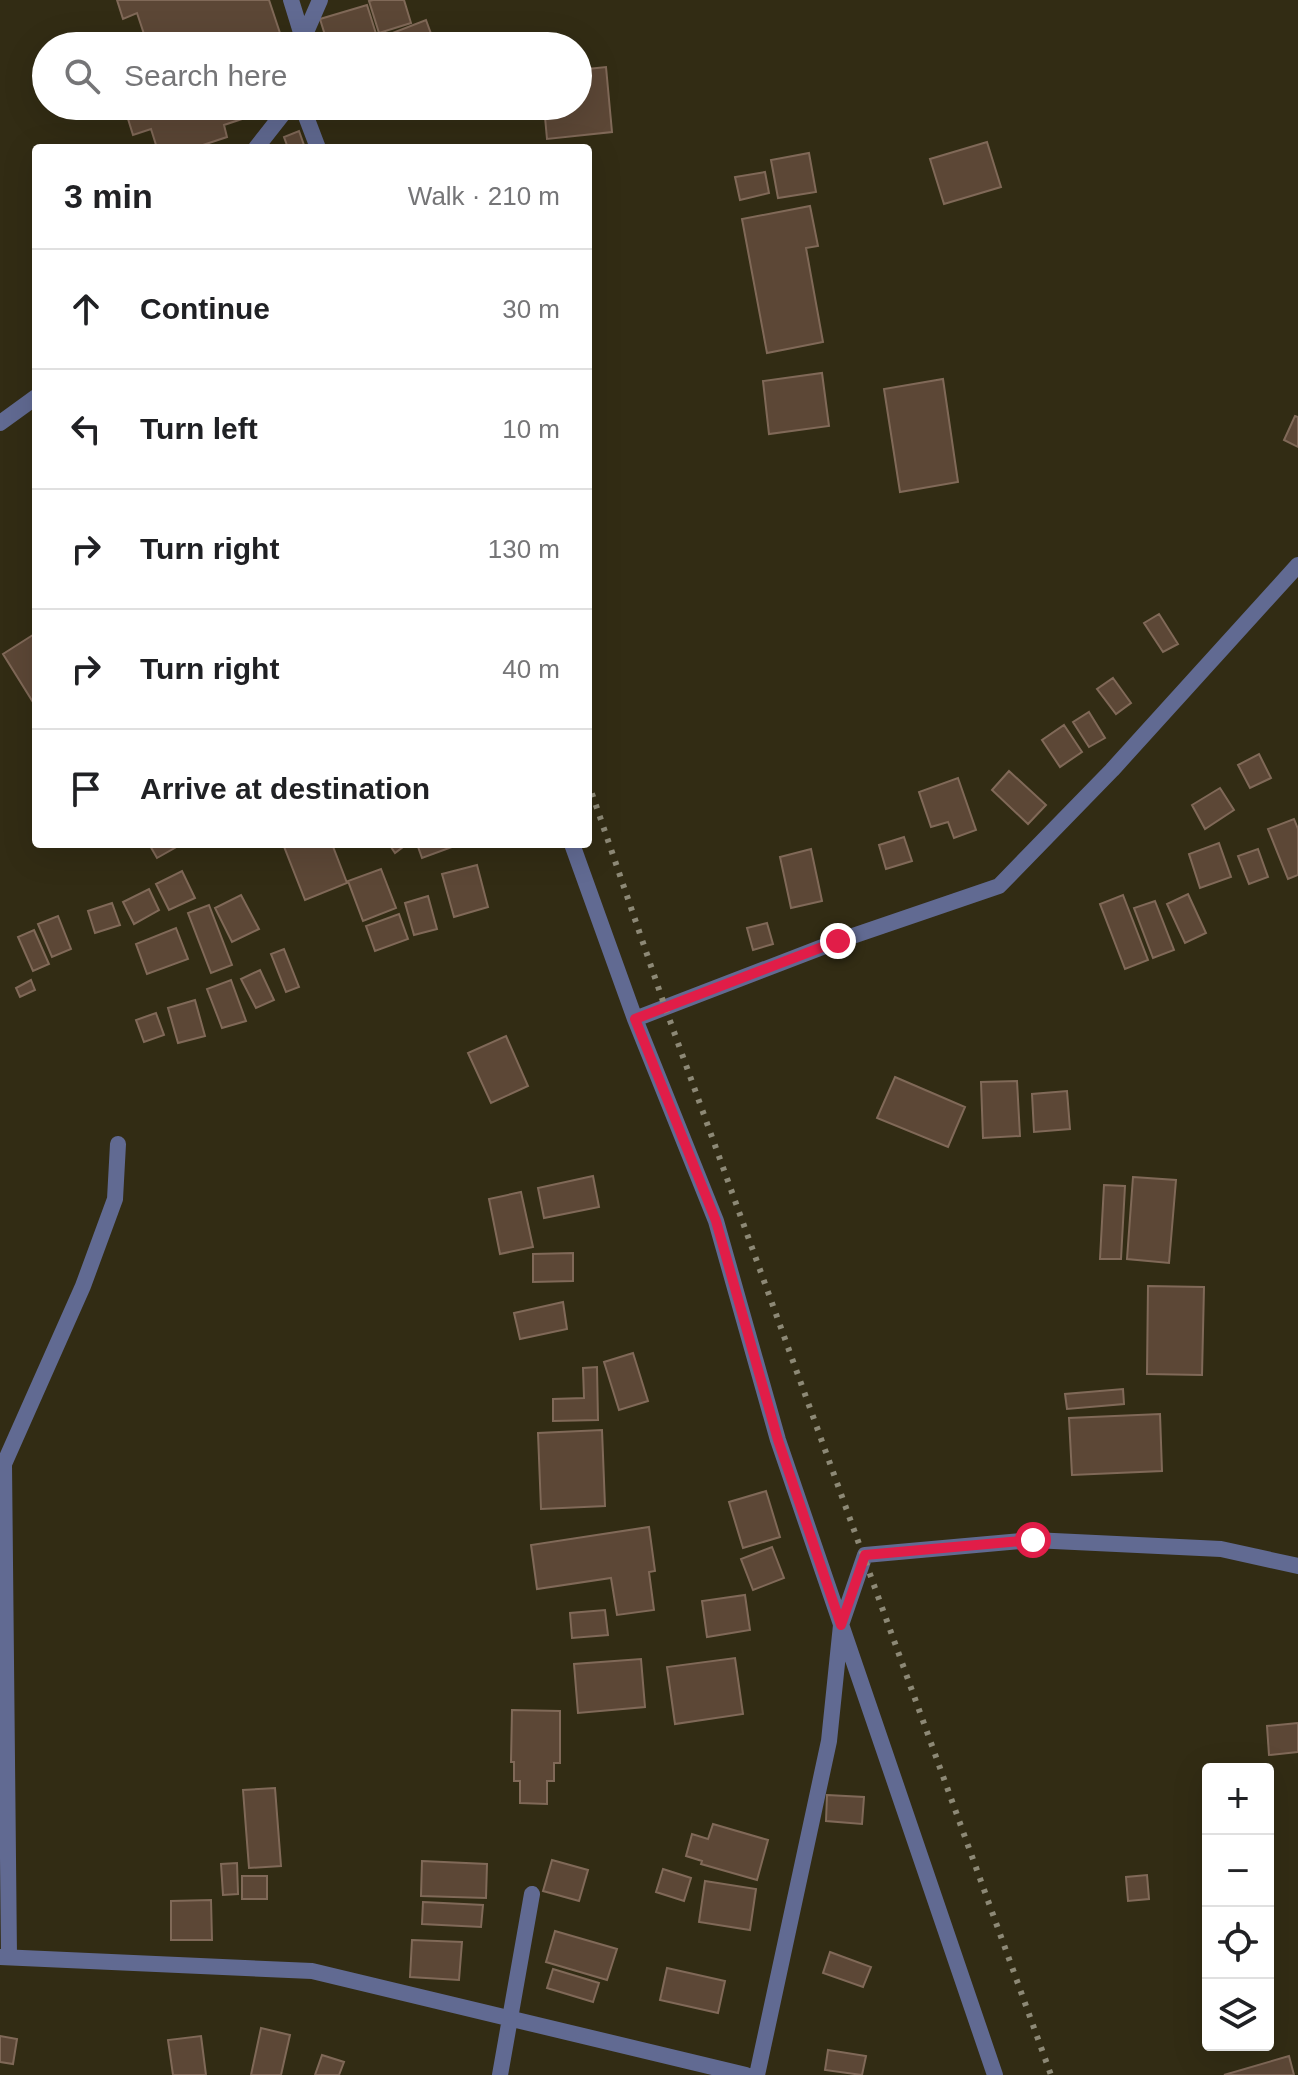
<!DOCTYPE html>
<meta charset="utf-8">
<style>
body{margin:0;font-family:Arial,sans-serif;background:#f2f2f2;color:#202124}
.controls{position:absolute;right:24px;bottom:24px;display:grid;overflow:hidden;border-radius:8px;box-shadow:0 8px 32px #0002}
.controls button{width:72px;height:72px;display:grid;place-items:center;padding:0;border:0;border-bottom:2px solid #e0e0e0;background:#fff;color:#202124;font:40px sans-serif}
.stop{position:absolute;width:24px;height:24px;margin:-18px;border:6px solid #e11d48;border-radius:50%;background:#fff}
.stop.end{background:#e11d48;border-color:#fff;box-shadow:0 2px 8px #0008}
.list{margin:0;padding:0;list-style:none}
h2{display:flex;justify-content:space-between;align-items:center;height:104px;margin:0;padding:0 32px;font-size:34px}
h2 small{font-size:26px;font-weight:400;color:#757577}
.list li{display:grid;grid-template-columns:52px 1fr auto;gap:24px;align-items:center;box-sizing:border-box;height:120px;padding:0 32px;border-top:2px solid #e0e0e0}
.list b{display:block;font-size:30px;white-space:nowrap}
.list em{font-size:26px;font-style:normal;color:#757577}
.icon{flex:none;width:44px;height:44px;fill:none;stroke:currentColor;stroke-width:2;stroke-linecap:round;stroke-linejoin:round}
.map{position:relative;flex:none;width:1298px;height:2075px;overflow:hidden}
.search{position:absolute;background:#fff;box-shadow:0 8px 32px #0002;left:32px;top:32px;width:560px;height:88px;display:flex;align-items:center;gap:20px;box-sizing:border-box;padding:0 28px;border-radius:44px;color:#757577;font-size:30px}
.panel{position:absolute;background:#fff;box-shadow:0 8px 32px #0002;left:32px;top:144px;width:560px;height:704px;border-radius:8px}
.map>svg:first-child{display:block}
.building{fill:#5c4736;stroke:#806958;stroke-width:2}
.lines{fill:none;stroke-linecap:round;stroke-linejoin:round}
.service{stroke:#616a92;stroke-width:16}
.minor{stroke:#616a92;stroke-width:16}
.rail{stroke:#8d8976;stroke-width:6;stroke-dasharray:4 8;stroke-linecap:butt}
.route{stroke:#e11d48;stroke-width:10}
</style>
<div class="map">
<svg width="1298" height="2075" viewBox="0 0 1298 2075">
<rect width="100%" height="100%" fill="#322c14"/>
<path class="building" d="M117,0H269L281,36L251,46H148L137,13L123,19Z
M373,0H404L411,23L379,33L369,1Z
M367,5L378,40L357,46H342L340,41L328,45L320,19Z
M426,20L434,42L423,46H359Z
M606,67L612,132L547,139L544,106H578V70Z
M124,106H258L260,113L224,125L227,137L194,148H157L151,129L133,135Z
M299,131L305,148H288L284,137Z
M987,142L1001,187L944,204L930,159Z
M809,153L816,192L778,198L771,160Z
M765,172L769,193L740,200L735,177Z
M810,206L818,246L806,248L823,342L767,353L742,219Z
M822,373L829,426L769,434L763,381Z
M943,379L958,482L900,492L884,389Z
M1295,416L1298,417V447L1284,440Z
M1159,614L1178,644L1163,652L1144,623Z
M36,633V707L3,654Z
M1113,678L1131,703L1116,714L1097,689Z
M1089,712L1105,738L1089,747L1073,722Z
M1064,725L1082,752L1060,767L1042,740Z
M1259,754L1271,778L1250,788L1238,765Z
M1009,771L1046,805L1028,824L992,790Z
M958,778L976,830L954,838L948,822L931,827L919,792Z
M1220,788L1234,810L1205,829L1192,805Z
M1294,819L1298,829V875L1288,879L1268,829Z
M904,837L912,861L886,869L879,845Z
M1219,843L1231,877L1200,888L1189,854Z
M149,844H177L178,846L157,858Z
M283,844H332L347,883L305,900Z
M389,844H407L395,853Z
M417,844H460L422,858Z
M811,849L822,901L791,908L780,857Z
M1258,849L1268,877L1249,884L1238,856Z
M477,865L488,907L454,917L442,874Z
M381,869L396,908L363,921L348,881Z
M182,871L195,898L169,910L156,884Z
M149,889L159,910L134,924L123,902Z
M1188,894L1206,933L1185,943L1167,904Z
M241,895L259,929L232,942L215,908Z
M1123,895L1148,960L1125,969L1100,904Z
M428,896L437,929L414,935L405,903Z
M1155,901L1174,950L1153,958L1134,908Z
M112,903L120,925L95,933L88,911Z
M209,905L232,965L211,973L188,913Z
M399,914L408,939L375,951L366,926Z
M58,916L71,949L52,957L38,924Z
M767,923L773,944L753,950L747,928Z
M176,928L188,959L147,974L136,944Z
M34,930L49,964L33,971L18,937Z
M284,949L299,987L286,992L271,954Z
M260,970L274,1000L256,1008L241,979Z
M31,980L35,990L20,997L16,988Z
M231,980L246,1021L222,1028L207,989Z
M195,1000L205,1036L178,1043L168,1008Z
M156,1013L164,1035L144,1042L136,1020Z
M506,1036L528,1086L491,1103L468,1053Z
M895,1077L965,1107L948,1147L877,1118Z
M1017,1081L1020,1136L983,1138L981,1082Z
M1067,1091L1070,1129L1034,1132L1032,1094Z
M593,1176L599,1207L544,1218L538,1188Z
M1133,1177L1176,1180L1169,1263L1127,1259Z
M1104,1185L1125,1186L1121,1259H1100Z
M521,1192L533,1247L500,1254L489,1199Z
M573,1253V1281L533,1282V1254Z
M1148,1286L1204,1287L1202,1375L1147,1374Z
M563,1302L567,1329L520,1339L514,1313Z
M633,1353L648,1401L619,1410L604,1362Z
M597,1367L598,1420L553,1421V1399L584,1398L583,1368Z
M1123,1389L1124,1404L1067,1409L1065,1394Z
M1160,1414L1162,1471L1072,1475L1069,1418Z
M602,1430L605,1506L541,1509L538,1433Z
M766,1491L780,1537L743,1548L729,1502Z
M649,1527L655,1571L649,1572L654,1610L617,1615L611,1578L537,1589L531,1545Z
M772,1547L784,1578L753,1590L741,1559Z
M745,1595L750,1630L707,1637L702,1601Z
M605,1610L608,1635L572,1638L570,1613Z
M735,1658L743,1714L675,1724L667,1667Z
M641,1659L645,1707L578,1713L574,1664Z
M512,1710L560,1711V1763H554V1781H547V1804L520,1803V1781H514V1762H511Z
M1298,1723V1752L1269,1755L1267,1726Z
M275,1788L281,1866L249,1868L243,1790Z
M827,1795L864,1797L862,1824L826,1821Z
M713,1824L768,1840L757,1880L701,1864L702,1861L686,1856L692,1834L708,1839Z
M552,1860L588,1870L579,1901L543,1891Z
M422,1861L487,1864L486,1898L421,1896Z
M237,1863L238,1894L223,1895L221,1864Z
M663,1869L691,1878L684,1901L656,1892Z
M1147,1875L1149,1899L1128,1901L1126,1877Z
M242,1876H267V1899H242Z
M705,1881L756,1889L750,1930L699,1922Z
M211,1900L212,1940H171V1901Z
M423,1902L483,1905L481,1927L422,1924Z
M555,1931L617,1949L607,1980L546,1962Z
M412,1940L462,1942L459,1980L410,1977Z
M830,1952L871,1967L863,1987L823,1973Z
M667,1968L725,1981L718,2013L660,2000Z
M553,1969L599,1983L593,2002L547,1988Z
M261,2028L290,2035L281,2075H251Z
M0,2036L17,2039L13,2064L0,2062Z
M201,2036L206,2075H173L168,2040Z
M828,2050L866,2056L862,2075L825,2070Z
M322,2055L344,2062L339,2075H315Z
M1289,2056L1294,2075H1224Z"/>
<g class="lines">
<path class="service" d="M291,0L303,39
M303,39L320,0"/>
<path class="minor" d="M303,46V39
M302,106L318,148
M256,148L289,106
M0,423L36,397
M572,844L635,1019L716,1221L778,1440L995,2075
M635,1019L838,941L999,886L1112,770L1298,565
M0,1957L312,1971L746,2075
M9,1957L4,1464L83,1286L115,1199L118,1144
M500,2075L532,1894
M757,2075L829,1741L841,1625L865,1555L1033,1540L1221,1549L1298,1566"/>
<path class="rail" d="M588,782L665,1007L1051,2075"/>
</g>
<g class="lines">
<path class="route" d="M838,941L635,1019L716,1221L778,1440L841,1625L865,1555L1033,1540"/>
</g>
</svg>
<div class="controls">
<button>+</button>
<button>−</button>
<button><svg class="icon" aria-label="locate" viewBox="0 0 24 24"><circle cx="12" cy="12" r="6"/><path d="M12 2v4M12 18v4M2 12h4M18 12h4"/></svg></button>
<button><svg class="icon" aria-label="layers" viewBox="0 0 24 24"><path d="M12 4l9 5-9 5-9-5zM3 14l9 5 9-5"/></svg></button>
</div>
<div class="stop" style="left:1033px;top:1540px"></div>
<div class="stop end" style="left:838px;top:941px"></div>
<div class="search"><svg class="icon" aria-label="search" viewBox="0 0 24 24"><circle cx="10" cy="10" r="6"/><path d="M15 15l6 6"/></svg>Search here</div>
<section class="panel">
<h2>3 min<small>Walk · 210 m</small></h2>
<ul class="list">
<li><svg class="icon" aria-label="ahead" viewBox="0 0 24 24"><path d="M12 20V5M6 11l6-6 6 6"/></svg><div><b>Continue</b></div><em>30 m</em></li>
<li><svg class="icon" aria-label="left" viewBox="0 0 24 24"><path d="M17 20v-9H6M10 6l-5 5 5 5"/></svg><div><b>Turn left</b></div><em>10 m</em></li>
<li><svg class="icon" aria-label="right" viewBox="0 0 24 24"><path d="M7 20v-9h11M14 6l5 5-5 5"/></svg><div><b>Turn right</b></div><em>130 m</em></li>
<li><svg class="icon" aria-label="right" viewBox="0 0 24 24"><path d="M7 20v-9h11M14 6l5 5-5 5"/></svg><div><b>Turn right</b></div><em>40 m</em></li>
<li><svg class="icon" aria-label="arrive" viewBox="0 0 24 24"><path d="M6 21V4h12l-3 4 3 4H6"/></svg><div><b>Arrive at destination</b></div></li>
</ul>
</section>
</div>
